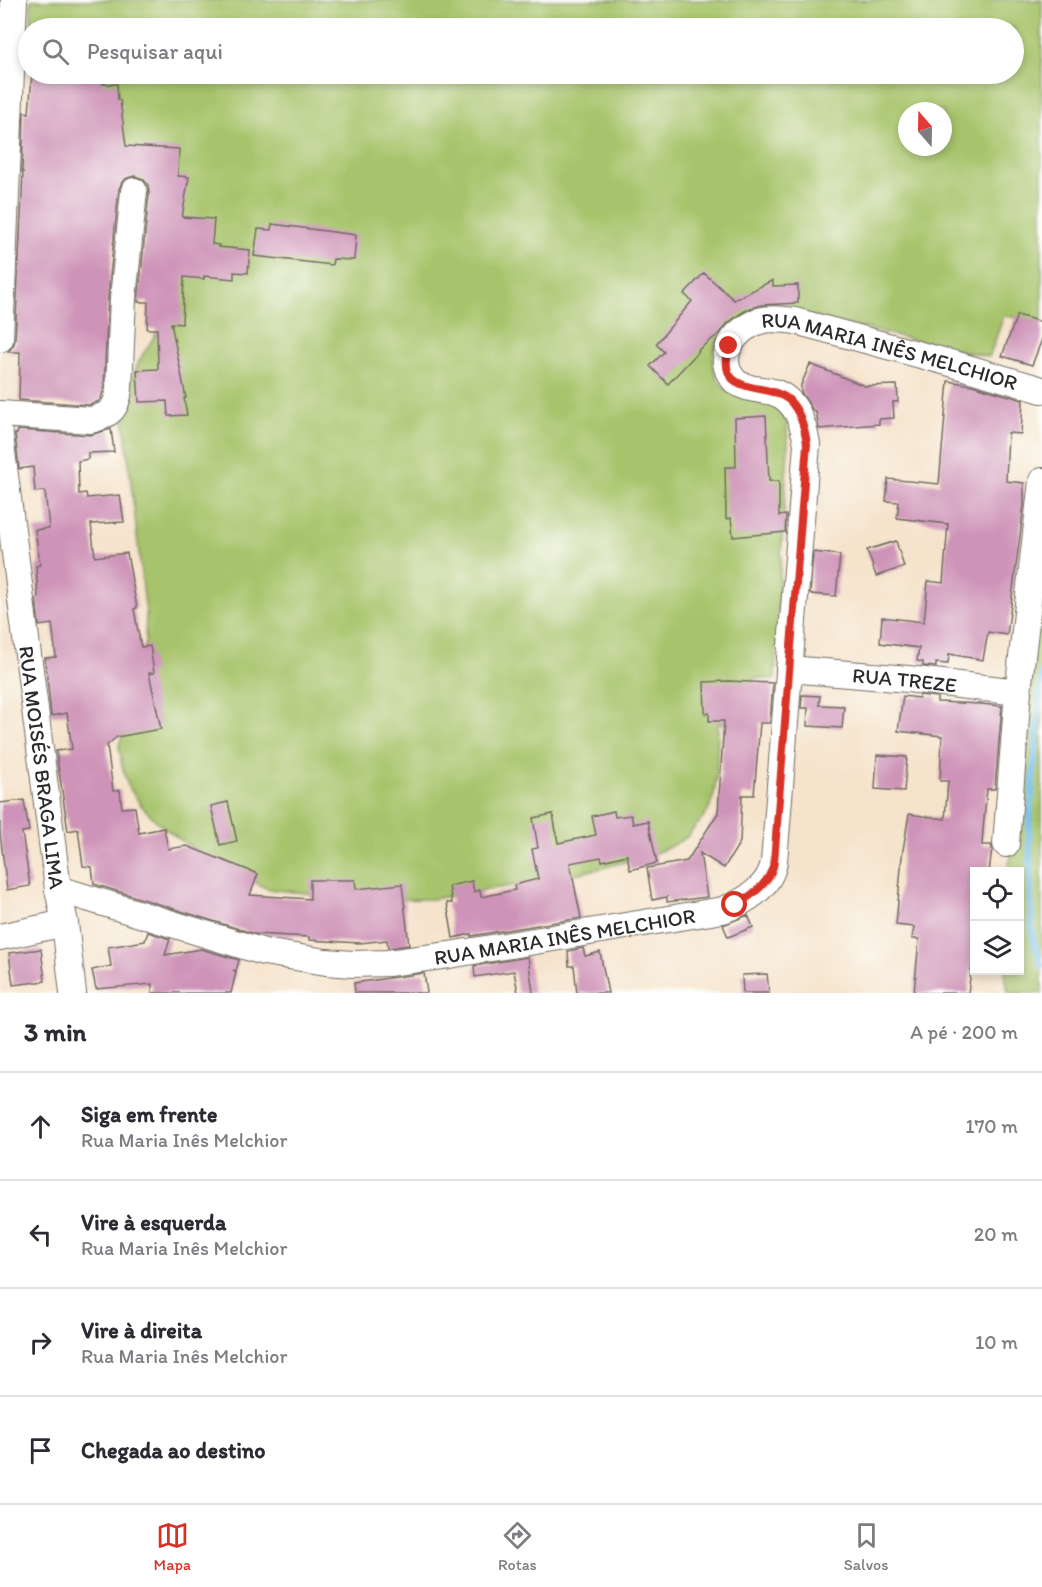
<!DOCTYPE html>
<html lang="pt">
<meta charset="utf-8">
<style>
body{margin:0;font-family:Itim,sans-serif;background:#f7f7f7;color:#2b2b33}
.controls{position:absolute;right:18px;bottom:18px;display:grid;overflow:hidden;border-radius:0px;box-shadow:0 3px 9px #0003}
.controls button{width:54px;height:54px;display:grid;place-items:center;padding:0;border:0;border-bottom:2px solid #e1e1e2;background:#fff;color:#2b2b33;font:30px sans-serif}
.compass{position:absolute;left:898px;top:102px;width:54px;height:54px;border-radius:50%;background:#fff;box-shadow:0 3px 9px #0003;rotate:340deg}
.stop{position:absolute;width:18px;height:18px;margin:-14px;border:4px solid #d93025;border-radius:50%;background:#fff}
.stop.end{background:#d93025;border-color:#fff;box-shadow:0 2px 6px #0008}
.list{margin:0;padding:0;list-style:none}
h2{display:flex;justify-content:space-between;align-items:center;height:78px;margin:0;padding:0 24px;font-size:26px}
h2 small{font-size:20px;font-weight:400;color:#7c7c81}
.list li{display:grid;grid-template-columns:39px 1fr auto;gap:18px;align-items:center;box-sizing:border-box;height:108px;padding:0 24px;border-top:2px solid #e1e1e2}
.list b{display:block;font-size:22px;white-space:nowrap}
.list p{margin:0;font-size:20px;white-space:nowrap;color:#7c7c81}
.list em{font-size:20px;font-style:normal;color:#7c7c81}
.icon{flex:none;width:33px;height:33px;fill:none;stroke:currentColor;stroke-width:2;stroke-linecap:round;stroke-linejoin:round}
.map{position:relative;flex:none;width:1042px;height:993px;overflow:hidden}
.search{position:absolute;background:#fff;box-shadow:0 3px 9px #0003;left:18px;right:18px;top:18px;height:66px;display:flex;align-items:center;gap:15px;box-sizing:border-box;padding:0 21px;border-radius:33px;color:#7c7c81;font-size:22px}
.sheet{height:510px;background:#fff}
nav{display:flex;justify-content:space-around;align-items:center;box-sizing:border-box;height:84px;border-top:2px solid #e1e1e2;background:#fff;font-size:16px;color:#7c7c81}
nav a{display:grid;justify-items:center;gap:3px}
nav .on{color:#d93025}
.map>svg:first-child{display:block}
.green{fill:#a7c46c;stroke:#69784c;stroke-width:1.5;fill-rule:evenodd}
.lines{fill:none;stroke-linecap:round;stroke-linejoin:round}
.stream{stroke:#76bfef;stroke-width:6}
.building{fill:#ce93b8}
.minor-casing{stroke:#726b63;stroke-width:28}
.minor{stroke:#fff;stroke-width:26}
.route{stroke:#d93025;stroke-width:8}
.labels{text-anchor:middle;dominant-baseline:central;stroke-width:6;stroke-linejoin:round;paint-order:stroke}
.street-label{font-size:21px;fill:#2b2b2b;stroke:#fdfcf7}
</style>
<div class="map">
<svg width="1042" height="993" viewBox="0 0 1042 993">
<rect width="100%" height="100%" fill="#fdfcf7"/>
<filter id="ink" filterUnits="userSpaceOnUse"><feTurbulence type="fractalNoise" baseFrequency=".0167" numOctaves="2"/><feDisplacementMap in="SourceGraphic" scale="12" xChannelSelector="R" yChannelSelector="G"/><feConvolveMatrix kernelMatrix="1 2 1 2 8 2 1 2 1" color-interpolation-filters="sRGB"/></filter>
<filter id="wash" filterUnits="userSpaceOnUse"><feTurbulence type="fractalNoise" baseFrequency=".008" numOctaves="4" result="noise"/><feDisplacementMap in="SourceGraphic" scale="24" xChannelSelector="R" yChannelSelector="G"/><feGaussianBlur stdDeviation="1.35" result="paint"/><feColorMatrix in="noise" values="0 0 0 0 0 0 0 0 0 0 0 0 0 0 0 0 0 1.4 0 .05"/><feComposite in="paint" operator="in"/></filter>
<g filter="url(#wash)">
<rect width="100%" height="100%" fill="#f5e3cb"/>
<path class="green" d="M31,0H1042V322L1004,315L989,357L811,316L724,333C708,349 710,373 725,389L774,403L784,414L787,425L788,448L779,587L775,679L753,678L749,723L718,724L717,770L714,795L707,813L687,837L673,845L653,854L598,869L547,880L432,899L368,900L268,889L225,867L185,843L159,824L141,805L128,786L122,766L119,745L133,704L142,669L145,641L146,614L124,421L130,383L140,359L167,316L157,220L142,189L112,155L81,123L65,74H1014V28H31ZM907,111H943V147H907Z
M1042,581V993H1008L1005,971L1020,970V872L1007,871L1013,850Z"/>
<g class="lines">
<path class="stream" d="M1042,672L1029,829L1032,928L1034,942L1042,966"/>
</g>
<g id="blocks">
<path class="building" d="M32,74H102L103,84H117L118,100H120L126,146L179,149L178,176L189,177L182,217L214,219L212,244L219,245L218,247L250,250L248,273L234,272V279L204,276V279L184,277L182,324L171,323L186,398H184L187,415L168,416L167,401L139,402L137,370L158,369L157,329H147L148,302H138L149,193L148,185L143,179L135,176L127,178L122,182L119,189L108,296L104,388L101,399L97,402L89,405L19,400L20,352H8L13,346L15,340L23,172H22L24,112L29,113Z
M272,224L356,235L354,260L333,259L332,265L254,256L258,229L271,230Z
M704,273L734,300L773,280V286L798,285V303L761,305L748,309L737,316L727,324L720,333L698,350L699,351L668,384L650,366L664,352L656,344L692,301L684,294Z
M1017,315L1042,322V339L1032,365L1002,356Z
M810,364L865,386L897,385L898,402H893L894,418L879,419V424L819,429L816,412H814L801,392V385Z
M948,381L972,385L1023,400L1021,434L1008,433L1006,481L1024,483V505L1007,635L988,632L983,660L949,654L948,664L936,663V667L923,666V662L917,661L919,648L880,643L882,617L924,622L928,581L943,583L948,524L897,518L899,502L886,501L888,479L939,484Z
M766,416L769,481H779V516L786,515L785,532L733,537L731,518L726,519L725,467H736L735,418Z
M111,429L114,452L88,453V459L78,461L79,494L86,493L87,498L120,495L124,522L91,524L95,557L127,553L137,608L134,609L141,647L150,646L154,673H149L161,729L117,737L107,745L113,791L120,790L122,808L135,807L139,833L164,828L168,849L187,846L258,874L250,895L310,899V880H355L356,889L402,884L409,945L388,948L387,940L360,943L309,940V937L255,934L94,884L92,867L83,866L78,829L68,831L56,751L72,749L67,713L51,716L45,658L56,657L52,624L39,626L36,599L38,598L36,566L40,565L35,530L49,528L45,491L35,492L33,467L19,469L15,434H17L18,430L90,435Z
M896,541L904,567L876,576L867,550Z
M813,552L840,555L836,596L810,594Z
M729,681L773,683L770,723H760L754,795H742L740,842L724,868L700,853L707,897L667,902V897L652,900L647,868L687,861L718,813L724,721H709V713L705,714L704,682Z
M802,695L820,696L819,705L844,706L842,728L807,726L808,708H801Z
M920,695L937,697V702L981,704L1002,706L995,789H987L983,830L982,845H991L992,848L989,872H975V905L972,949H974L968,993H914L919,939H912L914,927L896,925L902,856L909,814L945,819L948,781H940L942,736L898,731L903,696L919,698Z
M877,755L907,757L904,791L875,789Z
M24,800L29,831L22,832L30,886L7,890L0,833V803Z
M228,802L237,841L220,845L211,806Z
M614,811L615,817L631,815L633,824L648,821L657,863L630,870L627,855L602,861L601,857L570,863L581,918L471,936V934L453,938L447,903H452L449,886L472,881L474,892L480,890L481,897L515,890L514,885L538,879L532,849L538,848L533,818L553,814L558,843L596,835L592,816Z
M748,915L753,927L728,937L723,925Z
M148,932L170,939L165,955L201,949L239,960L236,971L233,970L236,972L231,993H152V984L96,989L92,970L111,966L108,947L145,941Z
M583,948L585,956L600,952L608,993H577L574,966H569L568,951Z
M41,949L45,981L13,985L9,953Z
M528,957L533,993H518L514,971L475,977L474,966Z
M424,973L427,993H355L354,983Z
M767,974L769,993H743L742,975Z"/>
</g>
</g>
<g filter="url(#ink)">
<use href="#blocks" fill-opacity="0" stroke="#726b63" stroke-width="1.5"/>
<g class="lines">
<g class="minor-casing">
<g id="minor">
<path d="M0,339L14,0"/>
<path d="M0,414L91,420C110,415 117,409 119,389L123,298L134,191"/>
<path id="s1" d="M0,436L58,889L65,923L73,993"/>
<path id="s2" d="M789,669L908,679L1018,692"/>
<path d="M1006,844L1018,692L1042,481"/>
<path id="s3" d="M58,889L264,952L326,962L353,964L388,963L449,955L723,910C745,902 770,887 774,862L807,444C803,422 796,399 773,392C765,390 758,390 750,388C744,386 738,385 734,380C713,356 737,326 763,320C773,318 785,320 795,321L954,364L1042,390"/>
<path d="M0,937L65,923"/>
</g>
</g>
<use href="#minor" class="minor"/>
</g>
</g>
<g class="lines" filter="url(#ink)">
<path class="route" d="M729,346C715,399 765,380 789,400C800,411 805,429 807,444L774,862C771,882 752,896 735,905"/>
</g>
<g class="labels">
<g class="street-label">
<text stroke="none"><textPath href="#s3" startOffset="1490">RUA MARIA INÊS MELCHIOR</textPath></text>
<text stroke="none"><textPath href="#s2" startOffset="116">RUA TREZE</textPath></text>
<text stroke="none"><textPath href="#s1" startOffset="334">RUA MOISÉS BRAGA LIMA</textPath></text>
<text stroke="none"><textPath href="#s3" startOffset="519">RUA MARIA INÊS MELCHIOR</textPath></text>
</g>
</g>
</svg>
<div class="controls">
<button><svg class="icon" aria-label="locate" viewBox="0 0 24 24"><circle cx="12" cy="12" r="6"/><path d="M12 2v4M12 18v4M2 12h4M18 12h4"/></svg></button>
<button><svg class="icon" aria-label="layers" viewBox="0 0 24 24"><path d="M12 4l9 5-9 5-9-5zM3 14l9 5 9-5"/></svg></button>
</div>
<svg class="compass" viewBox="-18 -18 36 36"><path d="M0-13l5 13h-10z" fill="#e53935"/><path d="M0 13l5-13h-10z" fill="#7c7c81"/></svg>
<div class="stop" style="left:735px;top:905px"></div>
<div class="stop end" style="left:729px;top:346px"></div>
<div class="search"><svg class="icon" aria-label="search" viewBox="0 0 24 24"><circle cx="10" cy="10" r="6"/><path d="M15 15l6 6"/></svg>Pesquisar aqui</div>
</div>
<section class="sheet">
<h2>3 min<small>A pé · 200 m</small></h2>
<ul class="list">
<li><svg class="icon" aria-label="ahead" viewBox="0 0 24 24"><path d="M12 20V5M6 11l6-6 6 6"/></svg><div><b>Siga em frente</b><p>Rua Maria Inês Melchior</p></div><em>170 m</em></li>
<li><svg class="icon" aria-label="left" viewBox="0 0 24 24"><path d="M17 20v-9H6M10 6l-5 5 5 5"/></svg><div><b>Vire à esquerda</b><p>Rua Maria Inês Melchior</p></div><em>20 m</em></li>
<li><svg class="icon" aria-label="right" viewBox="0 0 24 24"><path d="M7 20v-9h11M14 6l5 5-5 5"/></svg><div><b>Vire à direita</b><p>Rua Maria Inês Melchior</p></div><em>10 m</em></li>
<li><svg class="icon" aria-label="arrive" viewBox="0 0 24 24"><path d="M6 21V4h12l-3 4 3 4H6"/></svg><div><b>Chegada ao destino</b></div></li>
</ul>
</section>
<nav>
<a class="on"><svg class="icon" aria-label="map" viewBox="0 0 24 24"><path d="M3 6l6-2 6 2 6-2v14l-6 2-6-2-6 2zM9 4v14M15 6v14"/></svg>Mapa</a>
<a><svg class="icon" aria-label="directions" viewBox="0 0 24 24"><path d="M12 3l9 9-9 9-9-9zM9 14v-3h6M13 9l2 2-2 2"/></svg>Rotas</a>
<a><svg class="icon" aria-label="saved" viewBox="0 0 24 24"><path d="M7 4h10v16l-5-4-5 4z"/></svg>Salvos</a>
</nav>
